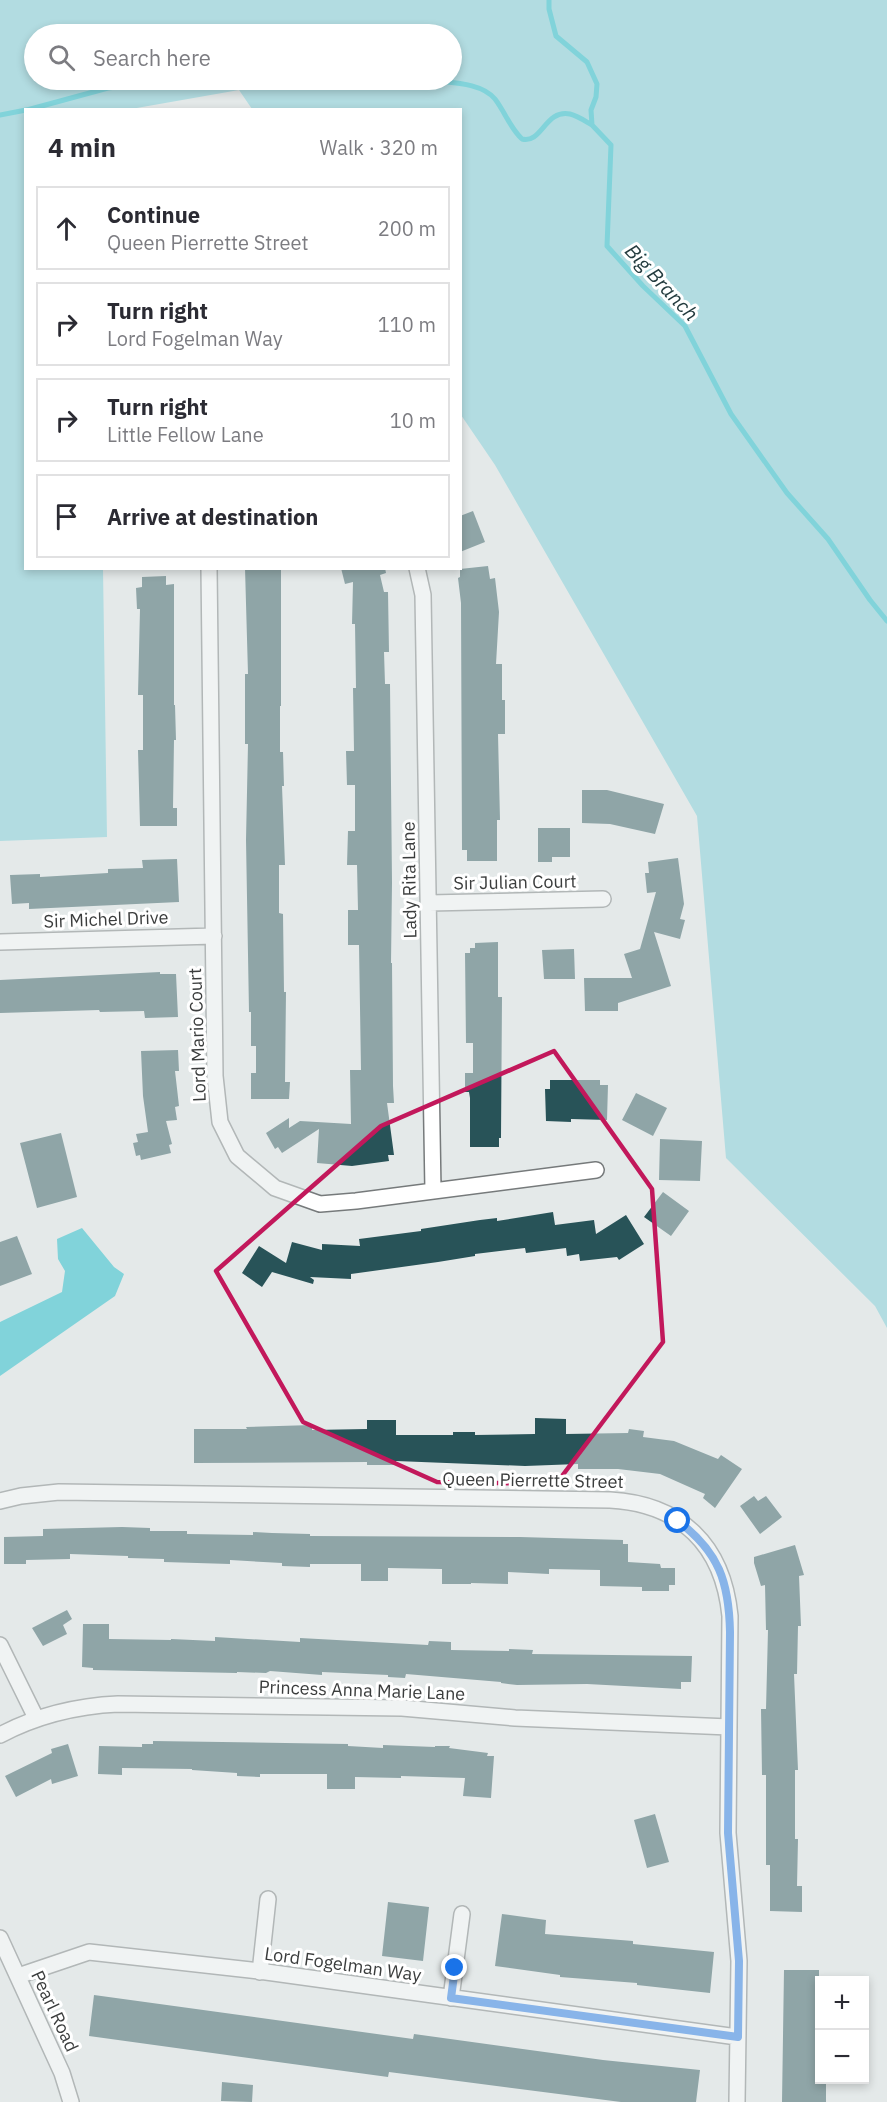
<!DOCTYPE html>
<meta charset="utf-8">
<style>
body{margin:0;font-family:"IBM Plex Sans",sans-serif;background:#f2f2f3;color:#2b2b33}
.controls{position:absolute;right:18px;bottom:18px;display:grid;overflow:hidden;border-radius:0px;box-shadow:0 3px 9px #0003}
.controls button{width:54px;height:54px;display:grid;place-items:center;padding:0;border:0;border-bottom:2px solid #e1e1e2;background:#fff;color:#2b2b33;font:30px sans-serif}
.stop{position:absolute;width:18px;height:18px;margin:-14px;border:4px solid #1a73e8;border-radius:50%;background:#fff}
.stop.end{background:#1a73e8;border-color:#fff;box-shadow:0 2px 6px #0008}
.list{margin:0;padding:0;list-style:none}
h2{display:flex;justify-content:space-between;align-items:center;height:78px;margin:0;padding:0 24px;font-size:26px}
h2 small{font-size:20px;font-weight:400;color:#7c7c81}
.list li{display:grid;grid-template-columns:39px 1fr auto;gap:18px;align-items:center;box-sizing:border-box;height:84px;margin:0 12px 12px;padding:0 12px;border:2px solid #e1e1e2;border-radius:0px}
.list b{display:block;font-size:22px;white-space:nowrap}
.list p{margin:0;font-size:20px;white-space:nowrap;color:#7c7c81}
.list em{font-size:20px;font-style:normal;color:#7c7c81}
.icon{flex:none;width:33px;height:33px;fill:none;stroke:currentColor;stroke-width:2;stroke-linecap:round;stroke-linejoin:round}
.map{position:relative;flex:none;width:887px;height:2102px;overflow:hidden}
.search{position:absolute;background:#fff;box-shadow:0 3px 9px #0003;left:24px;top:24px;width:438px;height:66px;display:flex;align-items:center;gap:15px;box-sizing:border-box;padding:0 21px;border-radius:33px;color:#7c7c81;font-size:22px}
.panel{position:absolute;background:#fff;box-shadow:0 3px 9px #0003;left:24px;top:108px;width:438px;height:462px;border-radius:0px}
.map>svg:first-child{display:block}
.green{fill:#75cdd7;fill-rule:evenodd}
.water{fill:#09b9c7}
.lines{fill:none;stroke-linecap:round;stroke-linejoin:round}
.stream{stroke:#09b9c7;stroke-width:5}
.building{fill:#285358}
.minor-casing{stroke:#767a7b;stroke-width:18}
.minor{stroke:#fff;stroke-width:15}
.route{stroke:#1a73e8;stroke-width:8}
.marked{fill:none;stroke:#c2185b;stroke-width:4.5;stroke-linejoin:round}
.labels{text-anchor:middle;dominant-baseline:central;stroke-width:6;stroke-linejoin:round;paint-order:stroke}
.street-label{font-size:18px;fill:#3b3d3d;stroke:#fff}
.water-label{font-size:20px;font-style:italic;fill:#253d40;stroke:#fff}
</style>
<div class="map">
<svg width="887" height="2102" viewBox="0 0 887 2102">
<rect width="100%" height="100%" fill="#e4e9e9"/>
<path class="green" d="M0,0H887V1328L875,1306L726,1158L697,816L495,465L461,415L460,110L252,109L239,90L131,109L26,110V568L103,569L107,837L0,841ZM452,34V80H34V34Z"/>
<path class="water" d="M82,1228L114,1267L124,1274L115,1296L0,1376V1322L62,1292L65,1271L58,1259L57,1239Z"/>
<g class="lines">
<path class="stream" d="M549,0V9L556,36L587,62L597,84L596,97L591,110L592,125L611,145L607,246L643,286L685,326L731,414L787,493L828,539L870,600L887,621
M429,80C450,83 481,82 495,99C505,112 510,128 522,139C542,144 545,109 570,114C578,116 585,121 592,125
M27,110L108,88L162,82L205,85L274,82L288,80
M0,115L26,110"/>
</g>
<path class="building" d="M473,511L485,542L460,552V516Z
M488,566L490,579L495,578L499,612L496,664H502V700H505V734H498L500,820H497V861H467V850H462L461,603L458,578L460,577V569Z
M245,568H281V706H280V752H283L284,786H282L285,865H279V913L283,914L284,992H286L285,1082H290L289,1099H251V1073H256V1046H251V1012H249L246,840L248,744H245V674H248Z
M341,568H385L386,573L380,575L384,592H388L389,652H384L385,684H390L392,883L391,963H392L393,1086L394,1103H387L394,1155H388L389,1161L352,1166L317,1163L319,1129L282,1153L278,1147L275,1149L266,1133L289,1118V1128L300,1121L351,1124L350,1070H361L359,945H348V910H358L357,865H347L348,831H355V785H347L346,751H354L353,688H356L355,624H352L353,582L345,584Z
M166,576V585L174,584V705H175L176,740H174L173,808H177V826H140L138,750H143V695H138L140,609H137L136,588L142,587V577Z
M582,790H607L664,804L655,834L610,824L582,823Z
M538,828H570V857H552V862H538Z
M678,858L684,904L680,919L685,920L680,939L654,932L671,986L618,1003V1011H585L584,978H632L624,954L640,949L656,892L647,893L645,873H649L648,862Z
M177,859L179,902L29,909V903L12,904L10,875L40,874V877L108,873V869L143,868L142,860Z
M498,942V997H502L501,1138H499V1147H470V1098L469,1092H465V1073H473V1043H466L465,953H470V948H475V943Z
M574,949L575,979H544L542,950Z
M160,972V974H176L178,1017L145,1018L144,1011L100,1012L99,1010L0,1013V980Z
M178,1050L179,1071H175L179,1106L175,1107L177,1120L166,1121L172,1144L169,1145L171,1153L141,1160L140,1155L136,1156L133,1143L138,1142L136,1134L148,1132L143,1096L141,1051Z
M550,1080H600V1085H608L607,1120L571,1119V1122L546,1121L545,1089H550Z
M636,1093L667,1108L653,1136L622,1120Z
M61,1133L77,1197L37,1208L20,1143Z
M660,1139L702,1141L700,1181L659,1180Z
M663,1192L689,1211L671,1236L644,1217Z
M553,1212L555,1225L594,1220L596,1234L626,1215L644,1244L619,1260L617,1257L580,1261L579,1254L567,1256L566,1248L526,1253L525,1248L475,1254V1256L438,1262L351,1274V1279L310,1277L314,1280L313,1284L272,1272L262,1287L242,1273L259,1246L286,1263L292,1242L322,1250V1244L360,1246L359,1239L421,1231V1229L480,1220L497,1218V1221Z
M17,1236L32,1274L0,1286V1242Z
M535,1418L566,1419V1434L628,1433L629,1429L644,1431L643,1437L674,1441L718,1459L721,1455L742,1469L715,1508L703,1498L705,1494L660,1474L618,1469H578V1464L525,1466L396,1461V1465H367V1462L194,1463V1429H247L246,1427L312,1425V1430L367,1429V1420H396V1435H453V1432H475V1435L535,1434Z
M754,1496L758,1501L766,1496L782,1517L760,1534L740,1506Z
M122,1527L150,1528V1531H187V1534L253,1535V1532L272,1533L310,1534V1536L520,1537L623,1540V1544H628V1562L660,1564L661,1568H675V1585H669V1591H642V1587L600,1586V1570L549,1569V1574L508,1572V1584L471,1583V1584H442V1569L388,1568V1581H361V1564H310V1567L282,1566V1563L230,1560V1564L164,1562V1559L128,1558V1556L70,1554V1559L26,1560V1564H4V1537L43,1536V1529Z
M795,1545L804,1575L799,1576L801,1626H798L797,1674H794L798,1770H795V1839H798L797,1886H802V1912L770,1911V1865H766V1775H762L761,1709H766L768,1630H766L765,1585L761,1586L754,1563V1557Z
M67,1610L72,1619L63,1625L67,1634L43,1646L32,1628Z
M83,1624H109V1639L171,1640V1639L215,1641V1637L300,1642V1638L428,1645L429,1641L451,1642V1650L509,1651V1649L533,1650L532,1654L692,1656L691,1682H681V1689L587,1684L517,1685L501,1683V1682L406,1674L405,1678L388,1677V1675L322,1672V1675L270,1671L266,1673L237,1672V1673L93,1670V1668L82,1667Z
M153,1741L348,1744V1746L383,1748V1745L435,1747V1746H450L449,1748L488,1753L487,1756H494L491,1798L463,1796L465,1778L401,1776V1778L355,1777V1789H327V1774H260V1777L237,1776V1773L192,1770V1769L122,1768V1775L98,1774L99,1746L142,1747V1744H153Z
M68,1744L78,1776L52,1784L51,1779L16,1797L5,1776L52,1753L51,1749Z
M655,1814L669,1862L647,1868L634,1820Z
M388,1902L429,1907L423,1961L382,1956Z
M502,1914L546,1920L545,1934L633,1941V1944L714,1952L710,1993L637,1985V1983L560,1977V1975L495,1966Z
M784,1970H819V2079H826V2102H782Z
M94,1995L413,2039L414,2034L603,2060L700,2070L696,2102H621L389,2072L388,2077L89,2036Z
M222,2082L253,2085L252,2102L221,2101Z"/>
<g class="lines">
<g class="minor-casing">
<path id="minor" d="M209,568L215,1076L220,1122L237,1156L275,1188L320,1204L356,1201L596,1170
M417,568L423,595L433,1191
M429,903L603,899
M0,942L214,936
M0,1501L21,1496L59,1492L610,1500C681,1504 723,1545 730,1616L728,1833L739,1961L737,2102
M0,1645L36,1718
M0,1735C38,1715 75,1706 118,1704L402,1708L515,1718L729,1727
M0,1938L62,2073L71,2102
M260,1972L268,1899
M18,1976L89,1952L259,1971L737,2037
M451,1998L462,1914"/>
</g>
<use href="#minor" class="minor"/>
</g>
<g class="lines">
<path class="route" d="M455,1968L451,1998L738,2037L739,1961L728,1833L730,1632C729,1582 719,1552 678,1521"/>
</g>
<path d="M0 0H887V2102H0ZM554,1051L652,1189L663,1342L556,1484L437,1482L303,1422L216,1271L381,1126Z" fill="#e4e9e9" fill-opacity=".55" fill-rule="evenodd"/>
<path class="marked" d="M554,1051L652,1189L663,1342L556,1484L437,1482L303,1422L216,1271L381,1126Z"/>
<g class="labels">
<g class="street-label">
<text transform="translate(409 880) rotate(-91)">Lady Rita Lane</text>
<text transform="translate(515 882) rotate(-1)">Sir Julian Court</text>
<text transform="translate(106 919) rotate(-2)">Sir Michel Drive</text>
<text transform="translate(197 1035) rotate(-92)">Lord Mario Court</text>
<text transform="translate(533 1480) rotate(1)">Queen Pierrette Street</text>
<text transform="translate(362 1690) rotate(2)">Princess Anna Marie Lane</text>
<text transform="translate(343 1964) rotate(8)">Lord Fogelman Way</text>
<text transform="translate(55 2011) rotate(65)">Pearl Road</text>
</g>
<g class="water-label">
<text transform="translate(662 282) rotate(47)">Big Branch</text>
</g>
</g>
</svg>
<div class="controls">
<button>+</button>
<button>−</button>
</div>
<div class="stop" style="left:678px;top:1521px"></div>
<div class="stop end" style="left:455px;top:1968px"></div>
<div class="search"><svg class="icon" aria-label="search" viewBox="0 0 24 24"><circle cx="10" cy="10" r="6"/><path d="M15 15l6 6"/></svg>Search here</div>
<section class="panel">
<h2>4 min<small>Walk · 320 m</small></h2>
<ul class="list">
<li><svg class="icon" aria-label="ahead" viewBox="0 0 24 24"><path d="M12 20V5M6 11l6-6 6 6"/></svg><div><b>Continue</b><p>Queen Pierrette Street</p></div><em>200 m</em></li>
<li><svg class="icon" aria-label="right" viewBox="0 0 24 24"><path d="M7 20v-9h11M14 6l5 5-5 5"/></svg><div><b>Turn right</b><p>Lord Fogelman Way</p></div><em>110 m</em></li>
<li><svg class="icon" aria-label="right" viewBox="0 0 24 24"><path d="M7 20v-9h11M14 6l5 5-5 5"/></svg><div><b>Turn right</b><p>Little Fellow Lane</p></div><em>10 m</em></li>
<li><svg class="icon" aria-label="arrive" viewBox="0 0 24 24"><path d="M6 21V4h12l-3 4 3 4H6"/></svg><div><b>Arrive at destination</b></div></li>
</ul>
</section>
</div>
